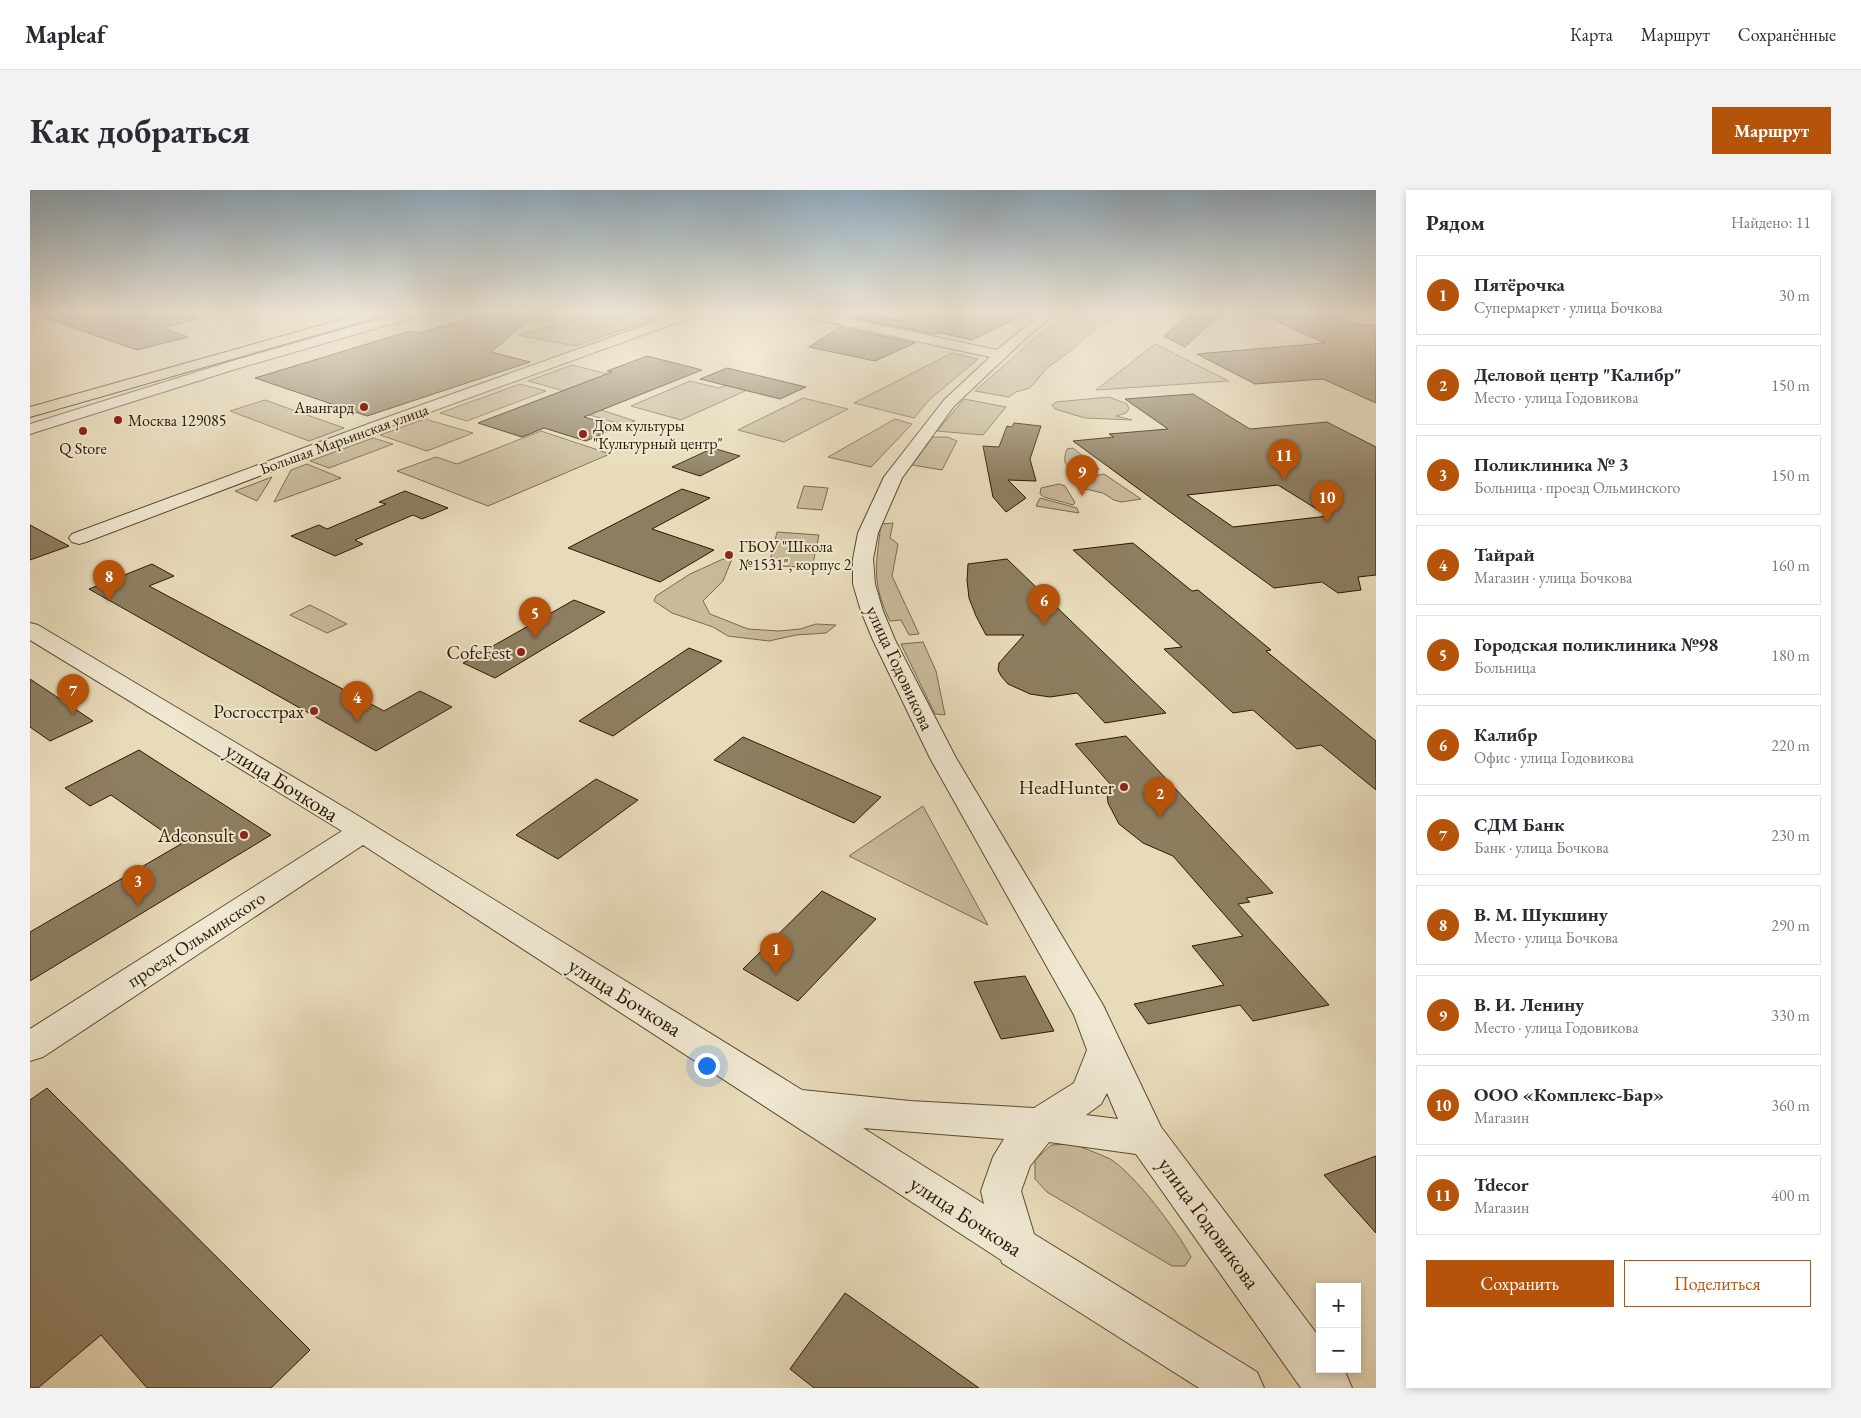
<!DOCTYPE html>
<html lang="ru">
<meta charset="utf-8">
<style>
body{margin:0;font-family:"EB Garamond",serif;background:#f2f2f3;color:#2b2b33}
.controls{position:absolute;right:15px;bottom:15px;display:grid;overflow:hidden;border-radius:0px;box-shadow:0 2px 8px #0003}
.controls button{width:45px;height:45px;display:grid;place-items:center;padding:0;border:0;border-bottom:1px solid #e1e1e2;background:#fff;color:#2b2b33;font:25px sans-serif}
.you{position:absolute;left:676px;top:875px;width:18px;height:18px;margin:-12px;border:4px solid #fff;border-radius:50%;background:#1a73e8;box-shadow:0 0 0 8px #1a73e833}
.badge{display:grid;place-items:center;width:32px;height:32px;border-radius:50%;background:#b45309;color:#fff;font-size:16px;font-weight:700}
.pin{position:absolute;translate:-50% -41px;filter:drop-shadow(0 1px 2px #0008)}
.pin::after{content:'';position:absolute;top:26px;width:18px;height:15px;background:inherit;clip-path:polygon(0 0,100% 0,50% 100%)}
.list{margin:0;padding:0;list-style:none}
h2{display:flex;justify-content:space-between;align-items:center;height:65px;margin:0;padding:0 20px;font-size:21px}
h2 small{font-size:16px;font-weight:400;color:#7c7c81}
.list li{display:grid;grid-template-columns:32px 1fr auto;gap:15px;align-items:center;box-sizing:border-box;height:80px;margin:0 10px 10px;padding:0 10px;border:1px solid #e1e1e2;border-radius:0px}
.list b{display:block;font-size:19px;white-space:nowrap}
.list p{margin:0;font-size:16px;white-space:nowrap;color:#7c7c81}
.list em{font-size:16px;font-style:normal;color:#7c7c81}
.actions{display:flex;gap:10px;padding:15px 20px}
.actions a{flex:1;padding:11px 0;border:1px solid #b45309;border-radius:0px;text-align:center;font-size:18px;color:#b45309}
.actions .main{background:#b45309;color:#fff}
.map{position:relative;flex:none;width:1346px;height:1198px;overflow:hidden;border-radius:0px}
header{display:flex;align-items:center;gap:30px;box-sizing:border-box;height:70px;padding:0 25px;background:#fff;border-bottom:1px solid #e1e1e2}
header strong{font-size:24px}
nav{display:flex;gap:28px;margin-inline-start:auto;font-size:18px}
.intro{display:flex;align-items:center;justify-content:space-between;box-sizing:border-box;height:120px;padding:0 30px}
h1{margin:0;font-size:35px}
.button{padding:12px 22px;border-radius:0px;background:#b45309;color:#fff;font-size:18px;font-weight:700}
main{display:flex;gap:30px;padding:0 30px}
aside{flex:1;background:#fff;border-radius:0px;box-shadow:0 2px 8px #0003}
.map>svg:first-child{display:block}
.green{fill:#c8ba9b;stroke:#796a4e}
.building{fill:#8d7e61;stroke:#2a1901;fill-rule:evenodd}
.lines{fill:none;stroke-linecap:round;stroke-linejoin:round}
.minor-casing{stroke:#5a4a2f;stroke-width:2}
.major-casing{stroke:#2a1901;stroke-width:2}
.minor{fill:#f0e8d2;fill-rule:evenodd}
.major{fill:#e8dbba;fill-rule:evenodd}
.poi-dot{fill:#8f2418;stroke:#f0e8d2;stroke-width:2}
.labels{text-anchor:middle;dominant-baseline:central;stroke-width:4;stroke-linejoin:round;paint-order:stroke}
.far-poi-label{font-size:16px;fill:#2a1901;stroke:#f0e8d2;text-anchor:start}
.far-street-label{font-size:16px;fill:#2a1901;stroke:#f0e8d2}
.poi-label{font-size:19px;fill:#2a1901;stroke:#f0e8d2;text-anchor:end}
.street-label{font-size:19px;fill:#2a1901;stroke:#f0e8d2}
.near-street-label{font-size:22px;fill:#2a1901;stroke:#f0e8d2}
</style>
<header>
<strong>Mapleaf</strong>
<nav><a>Карта</a><a>Маршрут</a><a>Сохранённые</a></nav>
</header>
<div class="intro"><h1>Как добраться</h1><a class="button">Маршрут</a></div>
<main>
<div class="map">
<svg width="1346" height="1198" viewBox="0 0 1346 1198">
<rect width="100%" height="100%" fill="#e8dbba"/>
<filter id="stains"><feTurbulence type="fractalNoise" baseFrequency=".004" numOctaves="4"/><feColorMatrix values="0 0 0 0 .2 0 0 0 0 .09 0 0 0 0 .02 0 0 0 .5 -.17"/></filter>
<radialGradient id="worn" r=".72"><stop offset=".6" stop-color="#630" stop-opacity="0"/><stop offset="1" stop-color="#630" stop-opacity=".3"/></radialGradient>
<path class="green" d="M575,122H593L623,129L546,156L488,145Z
M1038,122H1097L1062,141L1042,160L1018,177L1000,198L986,202L979,207L945,201L1005,148Z
M1125,154L1199,191L1066,200Z
M922,163L948,169L899,210L884,228L824,213Z
M542,175L594,188L549,205L498,191Z
M715,187L735,192L651,230L601,216L660,191L689,198Z
M490,194L516,201L437,231L410,223Z
M1079,207L1097,214L1099,219L1096,223L1086,226L1102,230L1055,228L1025,219L1022,215L1026,212Z
M773,208L818,219L754,252L708,240Z
M934,209L976,217L953,245L907,241Z
M235,210L314,238L279,251L200,221Z
M562,217L605,231L593,235L550,222Z
M395,229L443,243L397,261L350,245Z
M865,229L882,234L841,277L798,267Z
M511,241L580,264L458,316L367,281L406,267L427,274Z
M903,247H917L927,251L912,280L882,275Z
M343,248L363,254L299,278L280,271Z
M1043,258L1069,279C1052,281 1027,285 1037,259Z
M277,274L311,288L244,312L261,280Z
M1074,284L1111,309L1091,312L1084,310L1073,303L1051,298L1060,287Z
M242,287L227,311L205,301Z
M1029,294L1035,296L1045,313L1043,315L1014,307L1010,304L1011,298Z
M774,296L798,298L792,320L767,318Z
M1010,308L1047,318L1049,323L1006,316Z
M863,333L860,348L868,354L862,386L889,444L879,445L871,430L860,431C841,392 846,375 851,334Z
M747,342L789,345L782,378L739,375Z
M693,369H702L693,391L673,411L680,424L718,439L749,441L770,439L786,434L806,435L796,443L766,445L739,451L698,446L683,437L642,423L624,411L626,406L660,384Z
M280,415L317,434L297,443L260,425Z
M893,452L906,481L915,525L905,524L871,454Z
M893,616L958,735L819,666Z
M1044,954C1055,959 1068,963 1080,969C1103,982 1149,1043 1161,1067L1155,1076H1142L1017,1002L1005,989V970L1021,955Z"/>
<path class="building" d="M7,122H167L168,129L132,138L158,147L107,160L7,125Z
M461,122H508L461,162L500,172L337,226L225,188L380,141L389,143Z
M888,122H999L942,150L911,143L902,144L824,128L831,124L869,131Z
M1162,122H1192L1155,157L1134,146Z
M1226,122H1298L1330,135L1346,134V213L1293,189L1225,194L1167,164L1295,153Z
M810,137L885,153L845,171L779,157Z
M617,166L672,180L554,227L588,237L556,251L514,238L492,247L448,233L582,182L577,181Z
M697,178L776,197L750,209L670,189Z
M1163,204L1220,239L1297,232L1346,257V385L1328,387L1331,400L1308,403L1292,392L1244,398L1043,251L1084,247L1079,244L1138,239L1095,209ZM1248,295L1298,326L1203,337L1157,305Z
M984,233L1011,236L1000,269L1006,291L978,290L996,308L976,322L963,307L953,256L969,257L977,236L982,237Z
M683,258L710,266L670,286L642,277Z
M652,299L680,308L622,339L684,360L630,392L538,358Z
M375,301L418,318L392,329L383,325L325,350L333,354L305,366L261,346L289,335L297,339L356,314L349,312Z
M0,335L39,356L0,370Z
M1103,353L1162,401L1168,400L1241,460L1236,461L1346,551V600L1291,555L1267,559L1223,520L1203,523L1134,459L1152,457L1043,360Z
M977,369L1136,523L1075,533L1047,503L1020,507L1000,504L978,494L971,486L968,480L969,473L994,445H956L946,426L939,408L937,390L938,374Z
M122,374L144,386L119,396L354,521L390,501L422,517L346,561L59,399Z
M544,410L575,422L465,488L433,473Z
M659,458L692,471L583,546L549,531Z
M0,489L63,531L20,551L0,537Z
M1096,546L1243,703L1216,708L1220,712L1208,714L1299,815L1223,831L1210,815L1118,834L1104,814L1194,795L1162,756L1213,746L1143,666L1113,653L1089,634L1078,613L1077,603L1081,595L1045,554Z
M713,547L851,607L824,633L684,570Z
M109,560L241,645L0,791V742L151,654L81,605L60,616L35,598Z
M566,589L608,610L528,669L486,645Z
M792,701L846,729L768,811L713,779Z
M995,786L1024,841L971,849L944,792Z
M17,898L280,1160L241,1198H117L71,1145L8,1198H0V910Z
M1346,966V1043L1294,985Z
M815,1103L949,1198H784L760,1179Z"/>
<g class="lines">
<g class="minor-casing">
<path id="minor" d="M374,122H394L392,125L209,178L0,244V234L199,172Z
M652,122H670L668,125L353,239L56,352L49,354L42,352L39,348L42,344L341,233Z
M764,122H788L967,160L1013,122H1027L996,148L924,216L872,288L848,343L843,369L845,394L853,421L865,450L926,568L1073,815L1131,937L1290,1148V1179H1314L1322,1198H1271L1106,964L1019,952L1000,976L991,1001L1004,1044L1227,1182L1234,1198H1169L972,1073L971,1070L333,655L13,867L0,871V839L312,641L0,450V433L8,435L322,622L772,900L880,911L1004,918L1044,893L1057,860L1044,825L900,568L843,450L831,421L823,394V369L828,343L854,287L914,210L960,167L770,126ZM1077,903L1088,929L1056,925L1071,914ZM833,938L974,949L963,967L951,1001L954,1014Z"/>
</g>
<g class="major-casing">
<path id="major" d="M338,122H358L356,125L0,227V217Z"/>
</g>
<use href="#minor" class="minor"/>
<use href="#major" class="major"/>
</g>
<linearGradient id="sky" x2="0" y2="1"><stop stop-color="#8ea9bc"/><stop offset="0.42" stop-color="#f5efe0"/><stop offset="1" stop-color="#f5efe0" stop-opacity="0"/></linearGradient>
<rect width="1346" height="290" fill="url(#sky)"/>
<g class="poi-dot">
<circle cx="334" cy="217" r="5"/>
<circle cx="88" cy="230" r="5"/>
<circle cx="53" cy="241" r="5"/>
<circle cx="553" cy="244" r="5"/>
<circle cx="699" cy="365" r="5"/>
<circle cx="491" cy="462" r="5"/>
<circle cx="284" cy="521" r="5"/>
<circle cx="1094" cy="597" r="5"/>
<circle cx="214" cy="645" r="5"/>
</g>
<g class="labels">
<g class="far-poi-label">
<text x="324" y="217" text-anchor="end">Авангард</text>
<text x="98" y="230">Москва 129085</text>
<text x="563" y="235">Дом культуры<tspan x="563" dy="18">"Культурный центр"</tspan></text>
<text x="53" y="258" text-anchor="middle">Q Store</text>
<text x="709" y="356">ГБОУ "Школа<tspan x="709" dy="18">№1531", корпус 2</tspan></text>
</g>
<g class="far-street-label">
<text transform="translate(314 249) rotate(-20)">Большая Марьинская улица</text>
</g>
<g class="poi-label">
<text x="481" y="462">CofeFest</text>
<text x="274" y="521">Росгосстрах</text>
<text x="1084" y="597">HeadHunter</text>
<text x="204" y="645">Adconsult</text>
</g>
<g class="street-label">
<text transform="translate(870 478) rotate(65)">улица Годовикова</text>
<text transform="translate(166 749) rotate(-33)">проезд Ольминского</text>
</g>
<g class="near-street-label">
<text transform="translate(252 592) rotate(32)">улица Бочкова</text>
<text transform="translate(595 807) rotate(32)">улица Бочкова</text>
<text transform="translate(936 1026) rotate(33)">улица Бочкова</text>
<text transform="translate(1179 1033) rotate(54)">улица Годовикова</text>
</g>
</g>
<rect width="100%" height="100%" filter="url(#stains)"/>
<rect width="100%" height="100%" fill="url(#worn)"/>
</svg>
<div class="controls">
<button>+</button>
<button>−</button>
</div>
<div class="you"></div>
<div class="pin badge" style="left:746px;top:784px">1</div>
<div class="pin badge" style="left:1130px;top:628px">2</div>
<div class="pin badge" style="left:108px;top:716px">3</div>
<div class="pin badge" style="left:327px;top:532px">4</div>
<div class="pin badge" style="left:505px;top:448px">5</div>
<div class="pin badge" style="left:1014px;top:435px">6</div>
<div class="pin badge" style="left:43px;top:525px">7</div>
<div class="pin badge" style="left:79px;top:411px">8</div>
<div class="pin badge" style="left:1052px;top:306px">9</div>
<div class="pin badge" style="left:1297px;top:332px">10</div>
<div class="pin badge" style="left:1254px;top:290px">11</div>
</div>
<aside>
<h2>Рядом<small>Найдено: 11</small></h2>
<ul class="list">
<li><span class="badge">1</span><div><b>Пятёрочка</b><p>Супермаркет · улица Бочкова</p></div><em>30 m</em></li>
<li><span class="badge">2</span><div><b>Деловой центр &quot;Калибр&quot;</b><p>Место · улица Годовикова</p></div><em>150 m</em></li>
<li><span class="badge">3</span><div><b>Поликлиника № 3</b><p>Больница · проезд Ольминского</p></div><em>150 m</em></li>
<li><span class="badge">4</span><div><b>Тайрай</b><p>Магазин · улица Бочкова</p></div><em>160 m</em></li>
<li><span class="badge">5</span><div><b>Городская поликлиника №98</b><p>Больница</p></div><em>180 m</em></li>
<li><span class="badge">6</span><div><b>Калибр</b><p>Офис · улица Годовикова</p></div><em>220 m</em></li>
<li><span class="badge">7</span><div><b>СДМ Банк</b><p>Банк · улица Бочкова</p></div><em>230 m</em></li>
<li><span class="badge">8</span><div><b>В. М. Шукшину</b><p>Место · улица Бочкова</p></div><em>290 m</em></li>
<li><span class="badge">9</span><div><b>В. И. Ленину</b><p>Место · улица Годовикова</p></div><em>330 m</em></li>
<li><span class="badge">10</span><div><b>ООО «Комплекс-Бар»</b><p>Магазин</p></div><em>360 m</em></li>
<li><span class="badge">11</span><div><b>Tdecor</b><p>Магазин</p></div><em>400 m</em></li>
</ul>
<div class="actions"><a class="main">Сохранить</a><a>Поделиться</a></div>
</aside>
</main>
